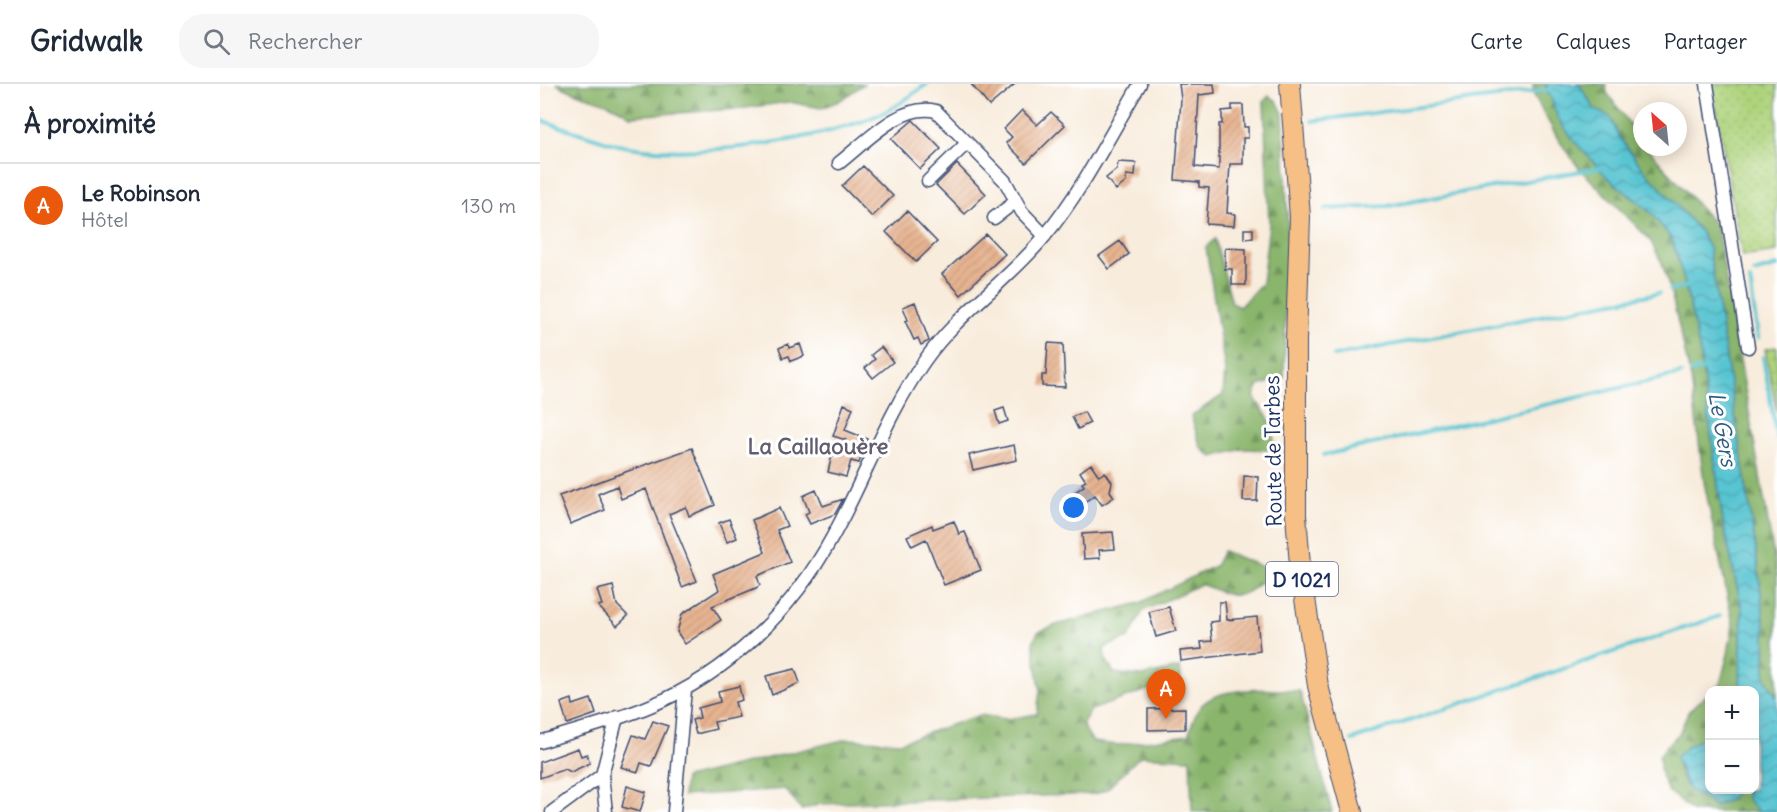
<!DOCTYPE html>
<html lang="fr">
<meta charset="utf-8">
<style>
body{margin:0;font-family:Delius,sans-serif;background:#f6f6f7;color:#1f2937}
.controls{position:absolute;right:18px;bottom:18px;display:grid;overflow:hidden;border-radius:12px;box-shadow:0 3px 15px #0003}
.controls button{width:54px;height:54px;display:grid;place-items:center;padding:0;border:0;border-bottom:2px solid #e0e1e3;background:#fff;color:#1f2937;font:30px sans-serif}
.compass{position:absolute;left:1093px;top:18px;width:54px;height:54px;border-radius:50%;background:#fff;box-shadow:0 3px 15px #0003;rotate:333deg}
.you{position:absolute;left:534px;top:424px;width:21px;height:21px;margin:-15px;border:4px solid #fff;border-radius:50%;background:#1a73e8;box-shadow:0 0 0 9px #1a73e833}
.badge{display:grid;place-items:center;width:39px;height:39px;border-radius:50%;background:#ea580c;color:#fff;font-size:20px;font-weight:700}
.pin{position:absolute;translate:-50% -50px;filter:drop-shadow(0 2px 3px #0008)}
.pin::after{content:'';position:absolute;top:32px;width:21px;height:18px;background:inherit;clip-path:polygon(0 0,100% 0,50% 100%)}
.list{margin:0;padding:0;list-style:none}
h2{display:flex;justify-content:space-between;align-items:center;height:78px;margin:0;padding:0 24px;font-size:26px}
h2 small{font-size:20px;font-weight:400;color:#747a83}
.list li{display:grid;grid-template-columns:39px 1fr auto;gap:18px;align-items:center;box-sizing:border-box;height:84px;padding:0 24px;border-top:2px solid #e0e1e3}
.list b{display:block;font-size:22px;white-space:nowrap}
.list p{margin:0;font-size:20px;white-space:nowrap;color:#747a83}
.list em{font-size:20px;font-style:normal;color:#747a83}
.icon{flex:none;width:33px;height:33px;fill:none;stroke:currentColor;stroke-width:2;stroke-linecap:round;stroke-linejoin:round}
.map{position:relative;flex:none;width:1237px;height:728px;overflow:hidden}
header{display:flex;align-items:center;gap:36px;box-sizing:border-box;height:84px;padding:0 30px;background:#fff;border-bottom:2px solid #e0e1e3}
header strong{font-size:28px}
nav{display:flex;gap:33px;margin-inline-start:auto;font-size:21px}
.search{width:420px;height:54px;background:#f6f6f7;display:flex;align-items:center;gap:15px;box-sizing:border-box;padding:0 21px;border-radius:24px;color:#747a83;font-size:22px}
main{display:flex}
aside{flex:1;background:#fff}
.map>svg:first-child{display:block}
.grass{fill:url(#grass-dots);stroke:#64816d;stroke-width:1.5}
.forest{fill:url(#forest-firs);stroke:#527265;stroke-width:1.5}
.water{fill:url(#water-waves);stroke:#3a7a98;stroke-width:1.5}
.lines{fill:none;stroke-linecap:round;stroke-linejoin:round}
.stream{stroke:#59c5d2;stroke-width:4}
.building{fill:url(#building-hatch)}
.street-casing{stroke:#3c4b71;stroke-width:15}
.primary-casing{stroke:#3c4b71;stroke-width:22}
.street{stroke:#fff;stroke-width:12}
.primary{stroke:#f5bf86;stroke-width:20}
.labels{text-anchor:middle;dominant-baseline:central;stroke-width:6;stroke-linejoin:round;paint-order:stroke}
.shield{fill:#fff;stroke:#5f6d8e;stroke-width:1.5}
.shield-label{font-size:20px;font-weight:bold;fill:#1b2f5e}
.street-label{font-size:21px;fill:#1b2f5e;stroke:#fff}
.water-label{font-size:22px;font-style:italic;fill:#2e5c81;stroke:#fff}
.neighbourhood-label{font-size:22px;font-weight:bold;fill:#625e70;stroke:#fff}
</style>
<header>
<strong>Gridwalk</strong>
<div class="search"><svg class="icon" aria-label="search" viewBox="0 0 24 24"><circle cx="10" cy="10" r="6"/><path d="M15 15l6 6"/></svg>Rechercher</div>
<nav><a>Carte</a><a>Calques</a><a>Partager</a></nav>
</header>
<main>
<aside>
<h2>À proximité<small></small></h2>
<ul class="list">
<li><span class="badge">A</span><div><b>Le Robinson</b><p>Hôtel</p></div><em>130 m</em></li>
</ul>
</aside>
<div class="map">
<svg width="1237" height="728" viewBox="0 0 1237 728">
<defs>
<pattern id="grass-dots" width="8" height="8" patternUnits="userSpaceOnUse" patternTransform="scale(1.5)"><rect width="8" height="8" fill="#aed37c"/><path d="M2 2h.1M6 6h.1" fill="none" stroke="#95b56e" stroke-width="1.8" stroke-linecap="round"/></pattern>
<pattern id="forest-firs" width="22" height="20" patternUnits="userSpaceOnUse" patternTransform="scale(1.5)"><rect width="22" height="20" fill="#8ab56c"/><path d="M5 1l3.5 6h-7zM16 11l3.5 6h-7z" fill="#70945c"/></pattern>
<pattern id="water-waves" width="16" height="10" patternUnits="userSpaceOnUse" patternTransform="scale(1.5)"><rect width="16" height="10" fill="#59c5d2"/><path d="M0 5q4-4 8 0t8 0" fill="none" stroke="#49a0ae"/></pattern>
<pattern id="building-hatch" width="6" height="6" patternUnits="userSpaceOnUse" patternTransform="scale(1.5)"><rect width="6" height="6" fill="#e7b491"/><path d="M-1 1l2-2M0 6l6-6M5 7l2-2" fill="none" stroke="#c69b7f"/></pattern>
</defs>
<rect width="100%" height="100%" fill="#fff"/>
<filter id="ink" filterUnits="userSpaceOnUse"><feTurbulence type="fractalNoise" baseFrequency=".0167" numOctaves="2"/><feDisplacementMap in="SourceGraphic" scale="12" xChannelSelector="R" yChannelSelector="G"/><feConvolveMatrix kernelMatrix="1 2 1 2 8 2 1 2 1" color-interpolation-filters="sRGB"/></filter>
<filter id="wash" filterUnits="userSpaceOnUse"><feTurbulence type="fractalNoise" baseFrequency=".008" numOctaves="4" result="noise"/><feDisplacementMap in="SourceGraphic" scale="24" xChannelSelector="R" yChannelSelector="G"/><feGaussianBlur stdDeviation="1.35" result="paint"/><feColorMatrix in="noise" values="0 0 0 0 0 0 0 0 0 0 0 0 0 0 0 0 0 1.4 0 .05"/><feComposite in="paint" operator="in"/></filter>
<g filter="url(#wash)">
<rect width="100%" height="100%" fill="#f8ecdc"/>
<path class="grass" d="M1172,0H1237V168L1202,173Z
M1237,263V328L1225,265Z"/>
<path class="forest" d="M17,0H324L299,17L281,24L249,18L198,25L90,32C68,15 40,14 17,0Z
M993,0H1006V6L1067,93L1111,129L1132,155L1145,199L1160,268L1183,438L1202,525L1200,606H1173L1180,600L1188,570L1193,540L1164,398L1151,295L1132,212L1122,179L1110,156L1039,84L1018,55L994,11Z
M1039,0H1066L1067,9L1102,57V63H1107L1177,143L1237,490V613L1225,594V544L1216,466L1169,164L1160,147L1103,85L1080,54L1070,33L1055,26Z
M729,12L737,17L743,29L748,143L744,294L718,302L714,313L733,341L734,366L703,365L672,373L661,364L651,332L683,311L685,286L666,163L675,155L692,219L699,223L722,199L729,140L724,17Z
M683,467L723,483L725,494C699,520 691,512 661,500L603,527L589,554L564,564L565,574L574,589L601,592L639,584L641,594L551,626L542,641L553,658L578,661L648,651C652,642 654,630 661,622C680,600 734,606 760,607L792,728H652L650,675L600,672L567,705L556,710L280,720L262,726L245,705L143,712L145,694L307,655L361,658L440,631L467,635L497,630L500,605L493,558L498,548L516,541L600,519L675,482Z
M1169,609V651L1147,663L1136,673C1142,705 1150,705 1175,722L1191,715L1196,706H1207V715L1219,728H1153L1128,707L1121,691L1119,673L1126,662L1139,650L1148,628Z"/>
<path class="water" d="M1006,0H1039L1055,26L1070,33L1080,54L1103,85L1160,147L1169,164L1216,466L1225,544V594L1237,613V728H1219L1207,715V706H1214V606H1200L1202,525L1183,438L1160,268L1145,199L1132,155L1111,129L1067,93L1035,58L1018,35Z
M1169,651L1170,706H1196L1191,715L1175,722L1148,705L1136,673L1147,663Z"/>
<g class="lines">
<path class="stream" d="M0,36C26,44 52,54 79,61C145,77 288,57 349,26C362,19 374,9 387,0
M772,37L1009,6
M785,125L848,122L1063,83
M1214,189L1237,182
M1210,196L1218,254
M1130,206L1150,202
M794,272L1119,209
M1223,273L1237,354
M1151,288L1168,284
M784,371L1141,290
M812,656L1180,532"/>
</g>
<g id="blocks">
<path class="building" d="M431,0H475L449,22Z
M639,0H674L675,9L659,11L655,83L679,85V40H682V27L692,26V21H703L704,43H708V54H703V80H690L687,129L695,130L694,142L666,140L669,104L659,103V98L635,96L641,15Z
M482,26L497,41L511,28L525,41L486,79L466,59L472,53L464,45Z
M373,36L401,65L380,85L351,55Z
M578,78L596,79L595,92L586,91V98L576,106L566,94L577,85Z
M417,80L446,110L425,130L396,101Z
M323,82L353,112L332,133L302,102Z
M367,127L397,158L376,178L346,148Z
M704,145H713V154L704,155Z
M446,150L465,170L421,211L402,190Z
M580,157L589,170L569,185L559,172Z
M685,164L706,165V201H692V185H685Z
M375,218L389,257L381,261L378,254L374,256L365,237L368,236L363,223Z
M508,259L523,260L525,303L502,302V291H506Z
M248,260L249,264L260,260L264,272L251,277L249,272L243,274L239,264Z
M341,263L353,278L333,294L325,284L335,275L331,271Z
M304,320L313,324L305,346L327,355L319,379L311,377L306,393L288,388L292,371L300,373L306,356L293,352Z
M464,324L468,337L459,340L455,327Z
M544,328L550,339L538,345L532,333Z
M474,361L477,376L433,386L429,371Z
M152,364L175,421L149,432L146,423L129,430L157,497L142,503L106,405L81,415L77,402L58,410L65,426L30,440L19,412Z
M551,380L559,392L565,388L572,398L570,407L574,413L562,421L555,411L538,422L531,411L544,402L542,399L546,397L540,388Z
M704,392L718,393L717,417H703Z
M276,406L283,422L303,415L295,430L270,440L265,430L269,428L263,412Z
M239,424L247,442L237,446L250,478L217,492L220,501L216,504L172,522L181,536L145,560L137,548L142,530L179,506L173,490L225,468L212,436Z
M189,435L197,454L187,458L179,439Z
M414,437L419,450L425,448L441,486L404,501L386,455L372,462L367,452L392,441L393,445Z
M573,448L575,465L559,466L560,474L544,475L542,450Z
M73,502L77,521L88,532L77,542L58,522L62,521L57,506Z
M679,518H685L687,536L717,533L720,567L641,577L640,567L662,565L661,558L672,557L670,538L679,537Z
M629,523L636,547L616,553L609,528Z
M255,585L260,599L232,611L226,592Z
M199,602L202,616L195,618L199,633L174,638L176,645L156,650L152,636L160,634L158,624L180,618L178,607Z
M32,615L33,621L51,615L56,630L27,640L21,619Z
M645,624V645L608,646V625Z
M113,637L128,642L111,682L101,679L98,688L81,683L93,651L105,655Z
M38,664L41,672L47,670L50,679L31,688L25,685L0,694V678Z
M87,702L106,708L100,728L82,723Z"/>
</g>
</g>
<g filter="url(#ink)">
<use href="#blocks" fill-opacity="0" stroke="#3c4b71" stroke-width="1.5"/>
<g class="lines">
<g class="street-casing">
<path id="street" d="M1167,0L1208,263
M299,79C325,59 361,18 396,27L465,97L482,128L505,152
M388,97L427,59
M454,134L475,118
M0,658C37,646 75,637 110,622C188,590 253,526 293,452C325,394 347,330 385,276C418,229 468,197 504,153C542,107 570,51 600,0
M12,728L62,691
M66,728L62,691L77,633
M134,728L145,605"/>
</g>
<g class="primary-casing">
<path id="primary" d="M750,0L760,133L756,257V431L760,481L778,602L812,728"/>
</g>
<use href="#street" class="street"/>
<use href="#primary" class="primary"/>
</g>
</g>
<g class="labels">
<rect class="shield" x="726" y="478" width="72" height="34" rx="4.5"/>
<g class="shield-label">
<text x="762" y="495">D 1021</text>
</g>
<g class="street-label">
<text transform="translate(733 367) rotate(-91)">Route de Tarbes</text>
</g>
<g class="water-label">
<text transform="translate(1183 345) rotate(80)">Le Gers</text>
</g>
<g class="neighbourhood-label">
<text x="278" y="362">La Caillaouère</text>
</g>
</g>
</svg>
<div class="controls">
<button>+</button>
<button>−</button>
</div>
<svg class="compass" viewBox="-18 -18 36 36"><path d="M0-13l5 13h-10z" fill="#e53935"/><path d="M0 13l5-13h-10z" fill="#747a83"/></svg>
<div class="you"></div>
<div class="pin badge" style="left:626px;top:635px">A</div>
</div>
</main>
